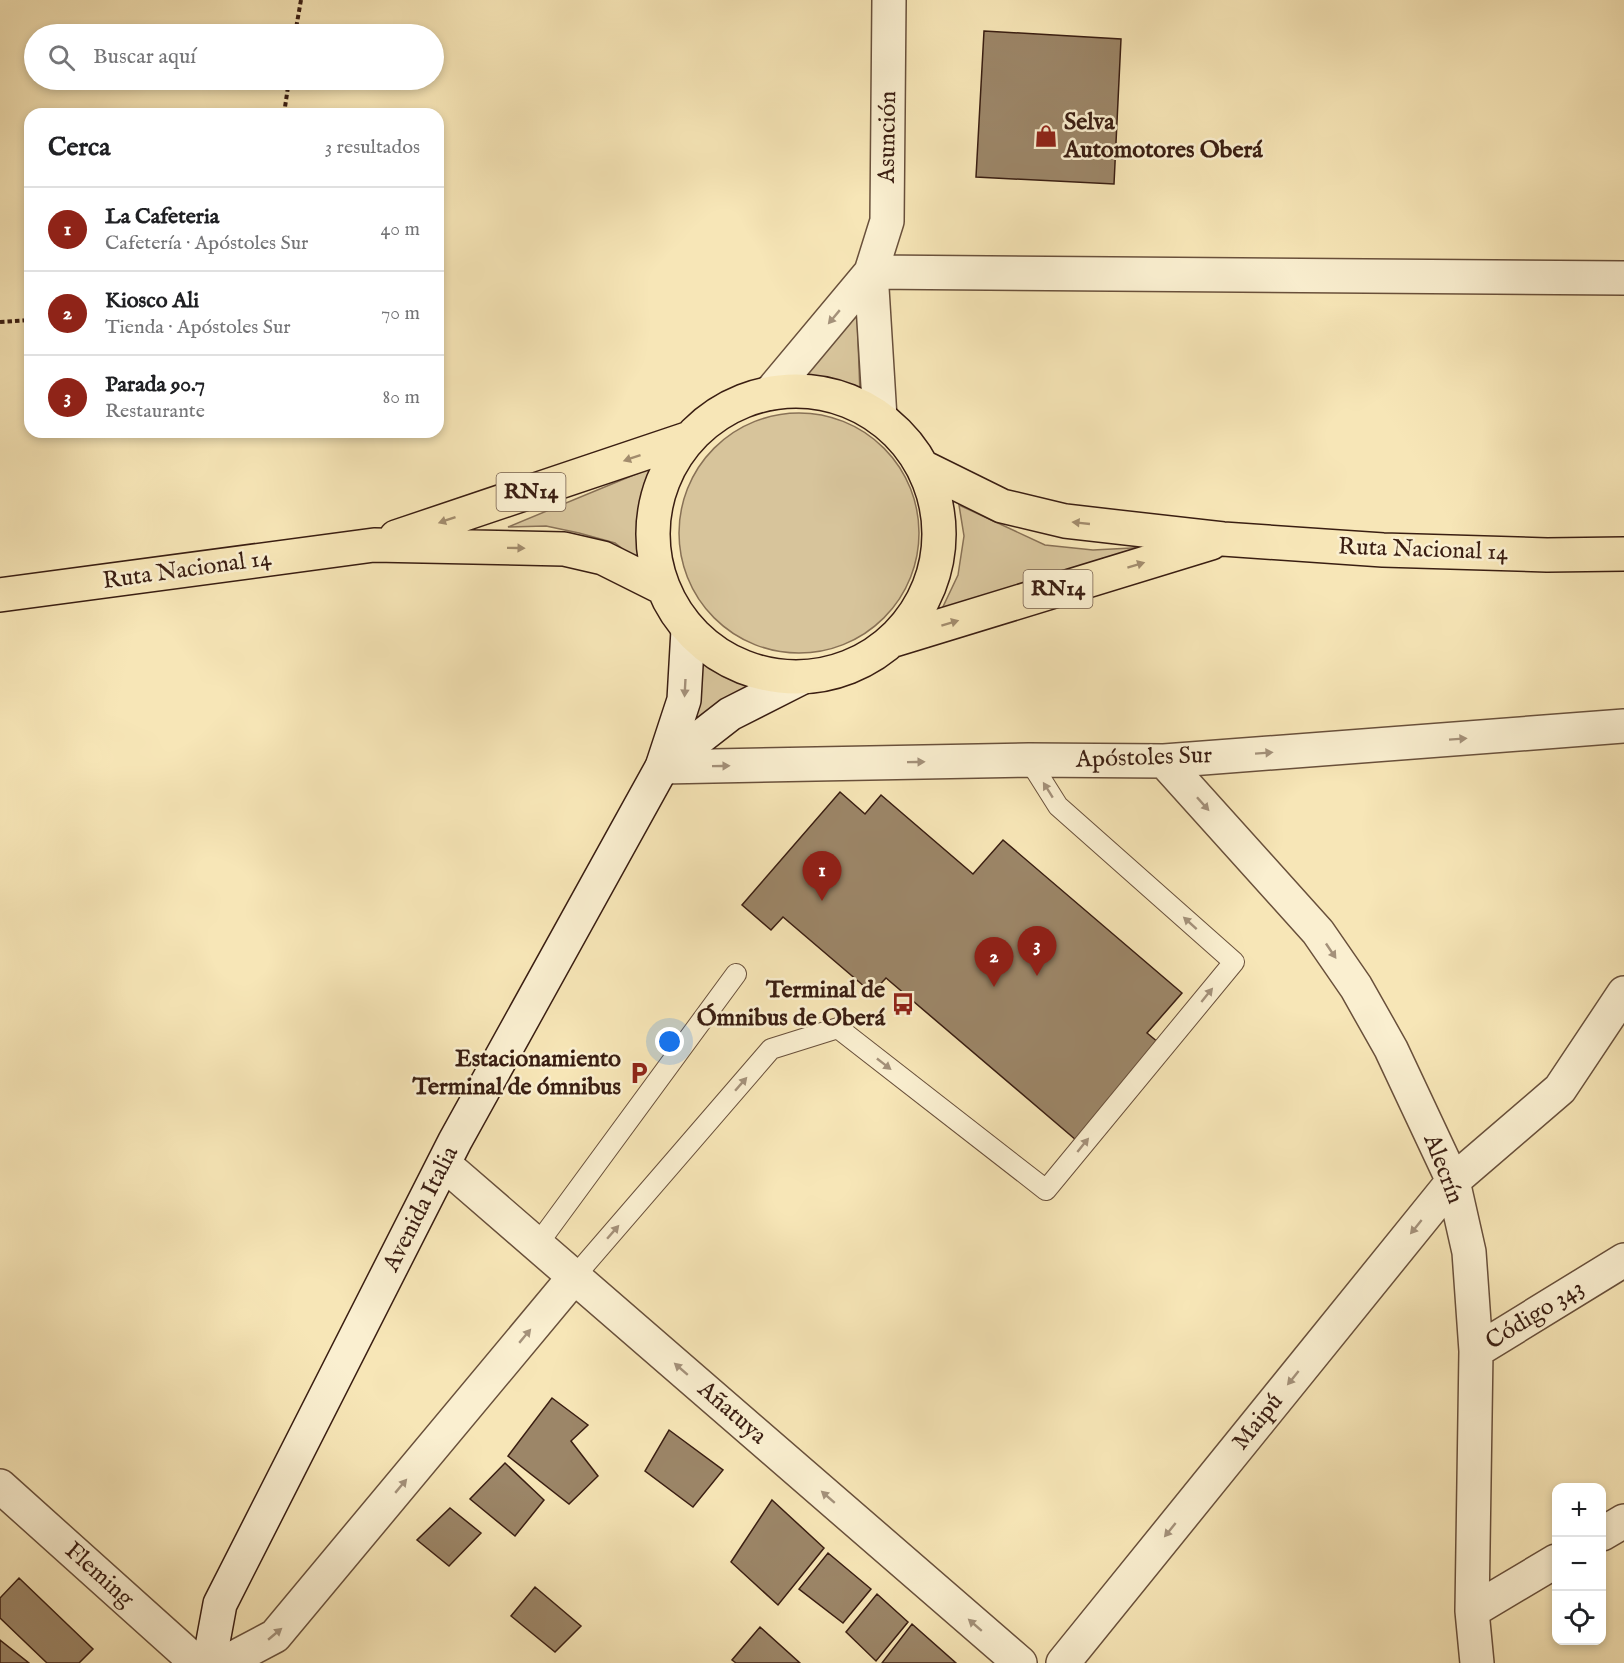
<!DOCTYPE html>
<html lang="es">
<meta charset="utf-8">
<style>
body{margin:0;font-family:"IM FELL English",serif;background:#f2f2f2;color:#202124}
.controls{position:absolute;right:18px;bottom:18px;display:grid;overflow:hidden;border-radius:12px;box-shadow:0 3px 9px #0003}
.controls button{width:54px;height:54px;display:grid;place-items:center;padding:0;border:0;border-bottom:2px solid #e0e0e0;background:#fff;color:#202124;font:30px sans-serif}
.you{position:absolute;left:670px;top:1042px;width:21px;height:21px;margin:-15px;border:4px solid #fff;border-radius:50%;background:#1a73e8;box-shadow:0 0 0 9px #1a73e833}
.badge{display:grid;place-items:center;width:39px;height:39px;border-radius:50%;background:#8f2418;color:#fff;font-size:20px;font-weight:700}
.pin{position:absolute;translate:-50% -50px;filter:drop-shadow(0 2px 3px #0008)}
.pin::after{content:'';position:absolute;top:32px;width:21px;height:18px;background:inherit;clip-path:polygon(0 0,100% 0,50% 100%)}
.list{margin:0;padding:0;list-style:none}
h2{display:flex;justify-content:space-between;align-items:center;height:78px;margin:0;padding:0 24px;font-size:26px}
h2 small{font-size:20px;font-weight:400;color:#757577}
.list li{display:grid;grid-template-columns:39px 1fr auto;gap:18px;align-items:center;box-sizing:border-box;height:84px;padding:0 24px;border-top:2px solid #e0e0e0}
.list b{display:block;font-size:22px;white-space:nowrap}
.list p{margin:0;font-size:20px;white-space:nowrap;color:#757577}
.list em{font-size:20px;font-style:normal;color:#757577}
.icon{flex:none;width:33px;height:33px;fill:none;stroke:currentColor;stroke-width:2;stroke-linecap:round;stroke-linejoin:round}
.map{position:relative;flex:none;width:1624px;height:1663px;overflow:hidden}
.search{position:absolute;background:#fff;box-shadow:0 3px 9px #0003;left:24px;top:24px;width:420px;height:66px;display:flex;align-items:center;gap:15px;box-sizing:border-box;padding:0 21px;border-radius:33px;color:#757577;font-size:22px}
.panel{position:absolute;background:#fff;box-shadow:0 3px 9px #0003;left:24px;top:108px;width:420px;height:330px;border-radius:18px}
.map>svg:first-child{display:block}
.green{fill:#d7c49b;stroke:#887156;stroke-width:1.5}
.building{fill:#9c8668;stroke:#3a1e12;stroke-width:1.5}
.lines{fill:none;stroke-linecap:round;stroke-linejoin:round}
.lane-casing{stroke:#69503b;stroke-width:22}
.street-casing{stroke:#69503b;stroke-width:36}
.secondary-casing{stroke:#3a1e12;stroke-width:36}
.highway-casing{stroke:#3a1e12;stroke-width:36}
.path{stroke:#3a1e12;stroke-width:4;stroke-dasharray:4.5 3;stroke-linecap:butt}
.lane{stroke:#faefd0;stroke-width:20}
.street{stroke:#faefd0;stroke-width:33}
.secondary{stroke:#faefd0;stroke-width:33}
.highway{stroke:#f7e6b7;stroke-width:33}
.oneway{fill:#a4917a}
.oneway2{fill:#a28c6d}
.labels{text-anchor:middle;dominant-baseline:central;stroke-width:5;stroke-linejoin:round;paint-order:stroke}
.shield{fill:#faefd0;stroke:#745d4b;stroke-width:1.5}
.shield-label{font-size:22px;font-weight:bold;fill:#3a1e12}
.poi-label{font-size:24px;font-weight:bold;fill:#3a1e12;stroke:#faefd0;text-anchor:end}
.street-label{font-size:24px;fill:#3a1e12;stroke:#faefd0}
</style>
<div class="map">
<svg width="1624" height="1663" viewBox="0 0 1624 1663">
<rect width="100%" height="100%" fill="#f7e6b7"/>
<filter id="stains"><feTurbulence type="fractalNoise" baseFrequency=".00333" numOctaves="4"/><feColorMatrix values="0 0 0 0 .2 0 0 0 0 .09 0 0 0 0 .02 0 0 0 .5 -.17"/></filter>
<radialGradient id="worn" r=".72"><stop offset=".6" stop-color="#630" stop-opacity="0"/><stop offset="1" stop-color="#630" stop-opacity=".3"/></radialGradient>
<path class="green" d="M857,313L860,394L802,375Z
M679 533a120 120 0 1 1 240 0a120 120 0 1 1-240 0Z
M653,467C638,501 636,524 638,561L615,543L579,533L546,526L508,527Z
M959,505L1045,545L1093,550L1151,547L940,613L958,575L964,536Z
M699,662L756,688L694,728Z"/>
<path class="building" d="M984,31L1121,39L1114,184L976,177Z
M840,792L865,814L881,795L973,874L1003,840L1182,993L1147,1033L1159,1043L1076,1140L886,978L872,993L783,917L771,930L742,905Z
M552,1398L588,1425L571,1441L598,1476L569,1504L508,1456Z
M669,1430L723,1470L693,1507L645,1471Z
M505,1463L544,1500L515,1536L470,1499Z
M772,1500L824,1548L778,1605L731,1562Z
M450,1508L481,1533L449,1566L417,1540Z
M828,1553L871,1589L843,1623L799,1589Z
M19,1578L93,1649L79,1663H47L0,1618V1598Z
M535,1587L581,1626L555,1652L511,1616Z
M877,1594L908,1622L876,1661L846,1632Z
M912,1624L956,1663H882Z
M760,1627L800,1663H736L732,1660Z
M0,1640L29,1663H0Z"/>
<g class="lines">
<g class="lane-casing">
<path id="lane" d="M537,1245L736,974
M575,1276L771,1049L838,1028L1046,1190L1234,962L1058,806L1029,760"/>
</g>
<g class="street-casing">
<path id="street" d="M871,272L1624,278
M770,393L871,272
M880,418L871,272L887,221L889,0
M1164,761L1318,932L1356,987L1391,1049L1453,1181L1469,1252L1476,1351L1472,1611L1477,1663
M662,767L1029,760L1164,761L1624,726
M444,1164L1020,1663
M1476,1351L1624,1260
M0,1486L197,1663
M1602,1534L1624,1521
M1472,1611L1556,1561
M224,1663L275,1636L575,1276
M1063,1663L1453,1181L1560,1089L1624,993"/>
</g>
<g class="secondary-casing">
<path id="secondary" d="M662,767L730,714L801,678
M209,1663L220,1604L455,1141L662,767L684,700L688,630"/>
</g>
<g class="highway-casing">
<path id="highway" d="M653 534a143 143 0 1 1 286 0a143 143 0 1 1-286 0Z
M923,467L1002,506L1065,521L1223,539L1383,550L1547,555L1624,554
M396,537L687,439
M0,595L374,545L564,549L603,558L661,587
M894,640L1211,543"/>
</g>
<path class="path" d="M295,34L301,0
M284,114L289,80
M0,322L30,320"/>
<use href="#lane" class="lane"/>
<use href="#street" class="street"/>
<use href="#secondary" class="secondary"/>
<use href="#highway" class="highway"/>
</g>
<defs><path id="oneway-solid" d="M-6-.8H1V-3.2L6.5 0L1 3.2V.8H-6Z" transform="scale(1.5)"/></defs>
<g class="oneway">
<use href="#oneway-solid" transform="translate(834 317) rotate(130)"/>
<use href="#oneway-solid" transform="translate(685 688) rotate(93)"/>
<use href="#oneway-solid" transform="translate(1458 739) rotate(-4)"/>
<use href="#oneway-solid" transform="translate(1264 753) rotate(-4)"/>
<use href="#oneway-solid" transform="translate(916 762) rotate(-1)"/>
<use href="#oneway-solid" transform="translate(721 766) rotate(-1)"/>
<use href="#oneway-solid" transform="translate(1048 790) rotate(-122)"/>
<use href="#oneway-solid" transform="translate(1203 804) rotate(48)"/>
<use href="#oneway-solid" transform="translate(1190 923) rotate(-138)"/>
<use href="#oneway-solid" transform="translate(1331 951) rotate(56)"/>
<use href="#oneway-solid" transform="translate(1207 995) rotate(-51)"/>
<use href="#oneway-solid" transform="translate(884 1064) rotate(38)"/>
<use href="#oneway-solid" transform="translate(741 1084) rotate(-49)"/>
<use href="#oneway-solid" transform="translate(1083 1145) rotate(-51)"/>
<use href="#oneway-solid" transform="translate(1416 1227) rotate(129)"/>
<use href="#oneway-solid" transform="translate(613 1232) rotate(-49)"/>
<use href="#oneway-solid" transform="translate(525 1336) rotate(-50)"/>
<use href="#oneway-solid" transform="translate(681 1369) rotate(-139)"/>
<use href="#oneway-solid" transform="translate(1293 1378) rotate(129)"/>
<use href="#oneway-solid" transform="translate(401 1486) rotate(-50)"/>
<use href="#oneway-solid" transform="translate(828 1497) rotate(-139)"/>
<use href="#oneway-solid" transform="translate(1170 1530) rotate(129)"/>
<use href="#oneway-solid" transform="translate(975 1625) rotate(-139)"/>
<use href="#oneway-solid" transform="translate(275 1634) rotate(-40)"/>
</g>
<g class="oneway2">
<use href="#oneway-solid" transform="translate(632 458) rotate(161)"/>
<use href="#oneway-solid" transform="translate(447 520) rotate(161)"/>
<use href="#oneway-solid" transform="translate(1081 523) rotate(-174)"/>
<use href="#oneway-solid" transform="translate(516 548) rotate(1)"/>
<use href="#oneway-solid" transform="translate(1136 565) rotate(-17)"/>
<use href="#oneway-solid" transform="translate(950 623) rotate(-17)"/>
</g>
<defs>
<g id="shop-bare" transform="scale(1.8)"><path d="M-5-2.5h2.3a2.7 3.5 0 0 1 5.4 0H5L5.5 6h-11ZM-1.5-2.5h3a1.5 2.3 0 0 0-3 0Z" fill="#8f2418" stroke="#faefd0" stroke-width="2.5" paint-order="stroke"/></g>
<g id="bus-bare" transform="scale(1.8)"><path d="M-5-6H5V4H4V6H2V4H-2V6H-4V4H-5ZM-3.5-4V0h7V-4ZM-3.5 1.2v1.5H-2V1.2ZM2 1.2v1.5H3.5V1.2Z" fill="#8f2418" stroke="#faefd0" stroke-width="2.5" paint-order="stroke"/></g>
<g id="parking-bare" transform="scale(1.8)"><path d="M-3.5-5.5H1a3.5 3.5 0 0 1 0 7H-1V5.5H-3.5ZM-1-3.4V-.6H.8a1.4 1.4 0 0 0 0-2.8Z" fill="#8f2418" stroke="#faefd0" stroke-width="2.5" paint-order="stroke"/></g>
</defs>
<g fill-rule="evenodd">
<use href="#shop-bare" x="1046" y="136"/>
<use href="#bus-bare" x="903" y="1004"/>
<use href="#parking-bare" x="639" y="1073"/>
</g>
<g class="labels">
<g class="shield">
<rect x="496.5" y="473" width="69" height="38" rx="4.5"/>
<rect x="1023.5" y="570" width="69" height="38" rx="4.5"/>
</g>
<g class="shield-label">
<text x="531" y="492">RN14</text>
<text x="1058" y="589">RN14</text>
</g>
<g class="poi-label">
<text x="1064" y="122" text-anchor="start">Selva<tspan x="1064" dy="28">Automotores Oberá</tspan></text>
<text x="885" y="990">Terminal de<tspan x="885" dy="28">Ómnibus de Oberá</tspan></text>
<text x="621" y="1059">Estacionamiento<tspan x="621" dy="28">Terminal de ómnibus</tspan></text>
</g>
<g class="street-label">
<text transform="translate(888 137) rotate(-89)">Asunción</text>
<text transform="translate(1423 550) rotate(2)">Ruta Nacional 14</text>
<text transform="translate(187 570) rotate(-8)">Ruta Nacional 14</text>
<text transform="translate(1144 758) rotate(-2)">Apóstoles Sur</text>
<text transform="translate(1443 1169) rotate(69)">Alecrín</text>
<text transform="translate(421 1209) rotate(-63)">Avenida Italia</text>
<text transform="translate(1535 1315) rotate(-32)">Código 343</text>
<text transform="translate(732 1413) rotate(41)">Añatuya</text>
<text transform="translate(1258 1422) rotate(-51)">Maipú</text>
<text transform="translate(99 1575) rotate(42)">Fleming</text>
</g>
</g>
<rect width="100%" height="100%" filter="url(#stains)"/>
<rect width="100%" height="100%" fill="url(#worn)"/>
</svg>
<div class="controls">
<button>+</button>
<button>−</button>
<button><svg class="icon" aria-label="locate" viewBox="0 0 24 24"><circle cx="12" cy="12" r="6"/><path d="M12 2v4M12 18v4M2 12h4M18 12h4"/></svg></button>
</div>
<div class="you"></div>
<div class="pin badge" style="left:822px;top:901px">1</div>
<div class="pin badge" style="left:994px;top:987px">2</div>
<div class="pin badge" style="left:1037px;top:976px">3</div>
<div class="search"><svg class="icon" aria-label="search" viewBox="0 0 24 24"><circle cx="10" cy="10" r="6"/><path d="M15 15l6 6"/></svg>Buscar aquí</div>
<section class="panel">
<h2>Cerca<small>3 resultados</small></h2>
<ul class="list">
<li><span class="badge">1</span><div><b>La Cafeteria</b><p>Cafetería · Apóstoles Sur</p></div><em>40 m</em></li>
<li><span class="badge">2</span><div><b>Kiosco Ali</b><p>Tienda · Apóstoles Sur</p></div><em>70 m</em></li>
<li><span class="badge">3</span><div><b>Parada 90.7</b><p>Restaurante</p></div><em>80 m</em></li>
</ul>
</section>
</div>
